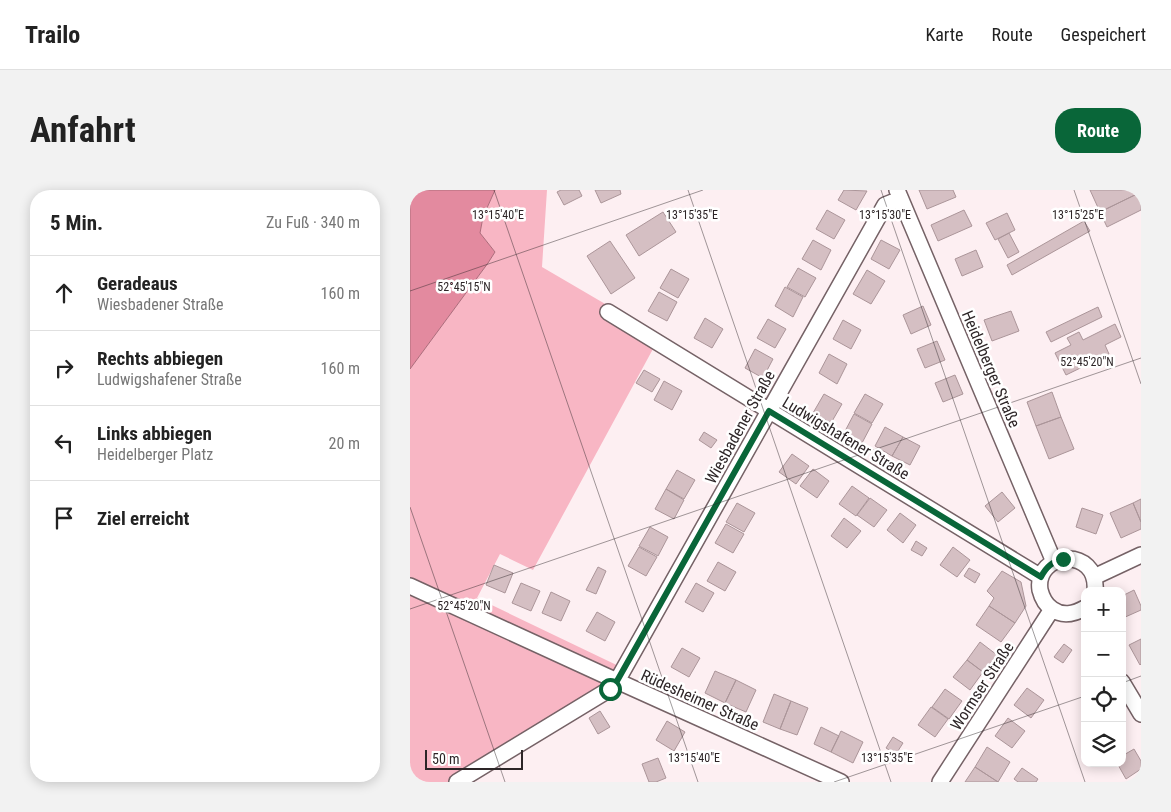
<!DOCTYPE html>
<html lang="de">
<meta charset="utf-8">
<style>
body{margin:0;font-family:"Roboto Condensed",sans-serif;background:#f2f2f2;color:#222}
.controls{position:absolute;right:15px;bottom:15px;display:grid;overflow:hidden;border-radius:10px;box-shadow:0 2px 12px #0003}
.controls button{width:45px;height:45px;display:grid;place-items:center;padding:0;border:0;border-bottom:1px solid #e0e0e0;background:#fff;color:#222;font:25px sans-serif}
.scale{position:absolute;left:15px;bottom:12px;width:98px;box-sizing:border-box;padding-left:5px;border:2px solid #2d2527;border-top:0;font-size:14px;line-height:18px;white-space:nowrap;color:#2d2527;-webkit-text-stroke:4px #fff;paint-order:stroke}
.stop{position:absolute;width:15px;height:15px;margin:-11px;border:4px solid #096639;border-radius:50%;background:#fff}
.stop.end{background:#096639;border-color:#fff;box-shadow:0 1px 5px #0008}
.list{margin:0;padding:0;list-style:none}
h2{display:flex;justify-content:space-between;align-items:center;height:65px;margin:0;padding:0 20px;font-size:21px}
h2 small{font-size:16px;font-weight:400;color:#767676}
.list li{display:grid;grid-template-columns:32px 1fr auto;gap:15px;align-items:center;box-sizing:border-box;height:75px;padding:0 20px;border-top:1px solid #e0e0e0}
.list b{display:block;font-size:19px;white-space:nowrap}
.list p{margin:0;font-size:16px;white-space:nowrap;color:#767676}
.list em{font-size:16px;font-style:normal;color:#767676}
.icon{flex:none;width:28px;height:28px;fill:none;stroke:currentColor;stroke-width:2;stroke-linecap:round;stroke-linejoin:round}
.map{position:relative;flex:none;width:731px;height:592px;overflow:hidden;border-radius:20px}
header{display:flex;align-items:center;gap:30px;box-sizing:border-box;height:70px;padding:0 25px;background:#fff;border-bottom:1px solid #e0e0e0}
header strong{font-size:24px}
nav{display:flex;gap:28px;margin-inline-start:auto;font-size:18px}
.intro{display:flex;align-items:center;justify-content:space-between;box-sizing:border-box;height:120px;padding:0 30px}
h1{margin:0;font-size:35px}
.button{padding:12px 22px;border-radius:20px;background:#096639;color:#fff;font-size:18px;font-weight:700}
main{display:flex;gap:30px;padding:0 30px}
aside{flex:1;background:#fff;border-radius:20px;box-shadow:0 2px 12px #0003}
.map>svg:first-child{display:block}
.green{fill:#f8b6c4}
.water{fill:#e38a9f;stroke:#ac6c7b}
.building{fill:#d5bfc3;stroke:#ab9599}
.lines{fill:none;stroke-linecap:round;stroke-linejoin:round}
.minor-casing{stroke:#756266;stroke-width:18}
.minor{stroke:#fff;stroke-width:15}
.route{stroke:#096639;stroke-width:6}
.ticks{fill:none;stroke:#2d2527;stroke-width:1;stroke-opacity:0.45}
.labels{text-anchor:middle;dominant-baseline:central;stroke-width:5;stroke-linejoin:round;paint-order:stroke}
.street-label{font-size:16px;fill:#2d2527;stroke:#fff}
.ticks-label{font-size:12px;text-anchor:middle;fill:#2d2527;stroke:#fff;stroke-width:5;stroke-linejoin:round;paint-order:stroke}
</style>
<header>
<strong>Trailo</strong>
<nav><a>Karte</a><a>Route</a><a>Gespeichert</a></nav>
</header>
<div class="intro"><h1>Anfahrt</h1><a class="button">Route</a></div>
<main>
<aside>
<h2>5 Min.<small>Zu Fuß · 340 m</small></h2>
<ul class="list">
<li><svg class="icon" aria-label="ahead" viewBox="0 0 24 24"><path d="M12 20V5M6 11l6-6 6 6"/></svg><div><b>Geradeaus</b><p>Wiesbadener Straße</p></div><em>160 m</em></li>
<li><svg class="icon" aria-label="right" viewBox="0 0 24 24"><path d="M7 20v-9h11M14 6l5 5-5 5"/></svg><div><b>Rechts abbiegen</b><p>Ludwigshafener Straße</p></div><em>160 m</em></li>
<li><svg class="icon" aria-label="left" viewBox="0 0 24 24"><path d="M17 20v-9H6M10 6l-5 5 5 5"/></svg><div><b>Links abbiegen</b><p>Heidelberger Platz</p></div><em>20 m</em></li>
<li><svg class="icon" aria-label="arrive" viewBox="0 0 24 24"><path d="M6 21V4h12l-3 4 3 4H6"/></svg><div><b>Ziel erreicht</b></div></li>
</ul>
</aside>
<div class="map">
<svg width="731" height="592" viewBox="0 0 731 592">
<rect width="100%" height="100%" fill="#fdeff2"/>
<path class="green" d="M85,0H137L132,77L250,146L123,380L90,364L67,408L217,480L50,592H0V179L78,73L85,62L70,43L73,27Z"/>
<path class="water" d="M0,0H85L73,27L70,43L85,62L78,73L0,179Z"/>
<path class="building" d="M151,0H169L172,6L154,15L147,2Z
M185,0H210L211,4L191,13Z
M434,0L457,1L446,20L428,10Z
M509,0H543L546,7L517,19Z
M680,0H731V2L690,22Z
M731,2V20L697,37L690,22Z
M417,20L435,30L424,49L406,39Z
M554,20L562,36L528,51L521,35Z
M253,22L266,42L229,66L216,45Z
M597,23L605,40L585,50L576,33Z
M674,31L680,41L602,85L597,75Z
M599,43L609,62L598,68L588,49Z
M403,50L421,60L411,80L392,69Z
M471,50L490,60L479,79L461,69Z
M200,51L225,88L201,104L177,66Z
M566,60L573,77L552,86L545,69Z
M388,78L406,88L395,107L377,97Z
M261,79L279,89L268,108L250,98Z
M457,80L475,91L461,114L443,104Z
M375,97L393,107L383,127L365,116Z
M249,102L267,112L257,131L238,121Z
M513,116L521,135L501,144L493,125Z
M688,117L692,127L641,152L636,142Z
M601,121L609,141L582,151L574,130Z
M295,128L313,139L302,158L284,148Z
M358,129L376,139L365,158L347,148Z
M433,130L451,140L441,159L423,149Z
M705,134L711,147L695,155L699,164L656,185L645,163L661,155L657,148L669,142L673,150Z
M527,151L535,170L515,178L507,159Z
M345,159L363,169L353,188L335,178Z
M419,164L437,174L427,194L409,183Z
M234,180L250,189L242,202L226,193Z
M545,185L553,204L533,212L525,193Z
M254,191L272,201L262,220L244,210Z
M642,202L651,227L626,236L617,212Z
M414,204L432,214L421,233L403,223Z
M455,204L473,214L462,233L444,223Z
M444,224L462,234L452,253L434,243Z
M651,227L664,259L639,269L626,236Z
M475,237L493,247L482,266L465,256Z
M294,242L307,250L301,258L289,250Z
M493,247L510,256L500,275L482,266Z
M382,264L399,276L386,294L369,282Z
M403,279L419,291L407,308L390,296Z
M267,280L285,290L274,309L256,299Z
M442,296L459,308L446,326L429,314Z
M256,299L274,310L264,329L245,319Z
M592,302L605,318L588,332L575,316Z
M460,308L477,320L464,337L447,325Z
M731,309V332L723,313Z
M327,313L345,323L334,342L316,332Z
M723,313L731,332V339L711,348L700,323Z
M672,318L693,325L686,344L666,337Z
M490,323L506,335L493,353L477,340Z
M434,328L451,341L437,358L421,346Z
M316,334L334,344L323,363L305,353Z
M240,337L258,347L248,366L229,356Z
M506,351L517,358L512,366L501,360Z
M229,357L247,367L236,386L218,376Z
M543,357L560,370L547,387L530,375Z
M308,372L326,382L315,401L297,391Z
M84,375L103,383L95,403L76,395Z
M188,377L196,381L186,404L176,400Z
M559,378L570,384L565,393L554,386Z
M592,381L611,392L616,416L605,433L579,416L584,408L577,401Z
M111,393L130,401L121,421L102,413Z
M286,393L304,403L293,422L275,412Z
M724,400L731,416V420L713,428L712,406Z
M141,402L160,411L151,431L132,423Z
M579,416L605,433L591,452L566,435Z
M187,422L205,432L195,451L176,441Z
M731,449V474L730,475L719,455Z
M570,452L587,465L573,482L557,470Z
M654,454L662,460L653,473L644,467Z
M272,458L290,468L279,487L261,477Z
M557,470L573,482L560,500L543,487Z
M305,481L326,490L315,513L295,503Z
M326,490L346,500L336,522L315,513Z
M617,498L634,510L621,528L604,515Z
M535,499L552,511L539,529L522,517Z
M364,504L381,511L370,539L353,532Z
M381,511L398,518L387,545L370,539Z
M521,517L538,529L525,547L508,535Z
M190,521L200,537L188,544L179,528Z
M598,528L615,541L602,558L585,546Z
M257,531L275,542L264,561L246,550Z
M411,537L429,546L421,562L404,554Z
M431,541L453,552L443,573L421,562Z
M483,547L493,553L486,564L476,558Z
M577,557L600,572L588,592L565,577Z
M724,559L731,571V579L716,589L707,573H712V566Z
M248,568L256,588L246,592H239L232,574Z
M565,577L588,592H555Z
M612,578L628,589L626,592H608L604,589Z"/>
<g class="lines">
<g class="minor-casing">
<path id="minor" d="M487,0L644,372
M198,122L631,387
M684,387L731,365
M0,396L207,491L431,592
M675,418C664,424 653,427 642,419C636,415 632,408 630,400C624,361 689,356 685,401
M712,492L731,524
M47,592L200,499L207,491L475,15L490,9
M530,592L642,419"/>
</g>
<use href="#minor" class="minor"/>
</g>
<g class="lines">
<path class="route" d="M200,499L207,491L359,221L631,387C636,377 642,372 653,369"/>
</g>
<path class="ticks" d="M84,0L288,592M278,0L481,592M471,0L675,592M664,0L731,194M0,101L293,0M0,317L95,592M0,419L731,168M712,493L731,486M424,592L675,506"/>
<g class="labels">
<g class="street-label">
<text transform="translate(581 179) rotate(67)">Heidelberger Straße</text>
<text transform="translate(330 237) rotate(-61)">Wiesbadener Straße</text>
<text transform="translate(436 248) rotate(31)">Ludwigshafener Straße</text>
<text transform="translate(572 496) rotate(-57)">Wormser Straße</text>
<text transform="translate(290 510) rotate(24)">Rüdesheimer Straße</text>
</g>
</g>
<g class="ticks-label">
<text x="88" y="29">13°15'40"E</text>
<text x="475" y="29">13°15'30"E</text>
<text x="668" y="29">13°15'25"E</text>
<text x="282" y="29">13°15'35"E</text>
<text x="54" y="101">52°45'15"N</text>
<text x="677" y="176">52°45'20"N</text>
<text x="54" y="420">52°45'20"N</text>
<text x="284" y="572">13°15'40"E</text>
<text x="477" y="572">13°15'35"E</text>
</g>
</svg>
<div class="controls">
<button>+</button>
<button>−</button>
<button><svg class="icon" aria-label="locate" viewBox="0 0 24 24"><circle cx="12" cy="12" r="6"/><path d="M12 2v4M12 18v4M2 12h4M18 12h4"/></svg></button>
<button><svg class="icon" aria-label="layers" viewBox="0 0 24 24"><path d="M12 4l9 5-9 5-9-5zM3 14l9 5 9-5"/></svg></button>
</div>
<div class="scale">50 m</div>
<div class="stop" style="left:200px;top:499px"></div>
<div class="stop end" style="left:653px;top:369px"></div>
</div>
</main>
